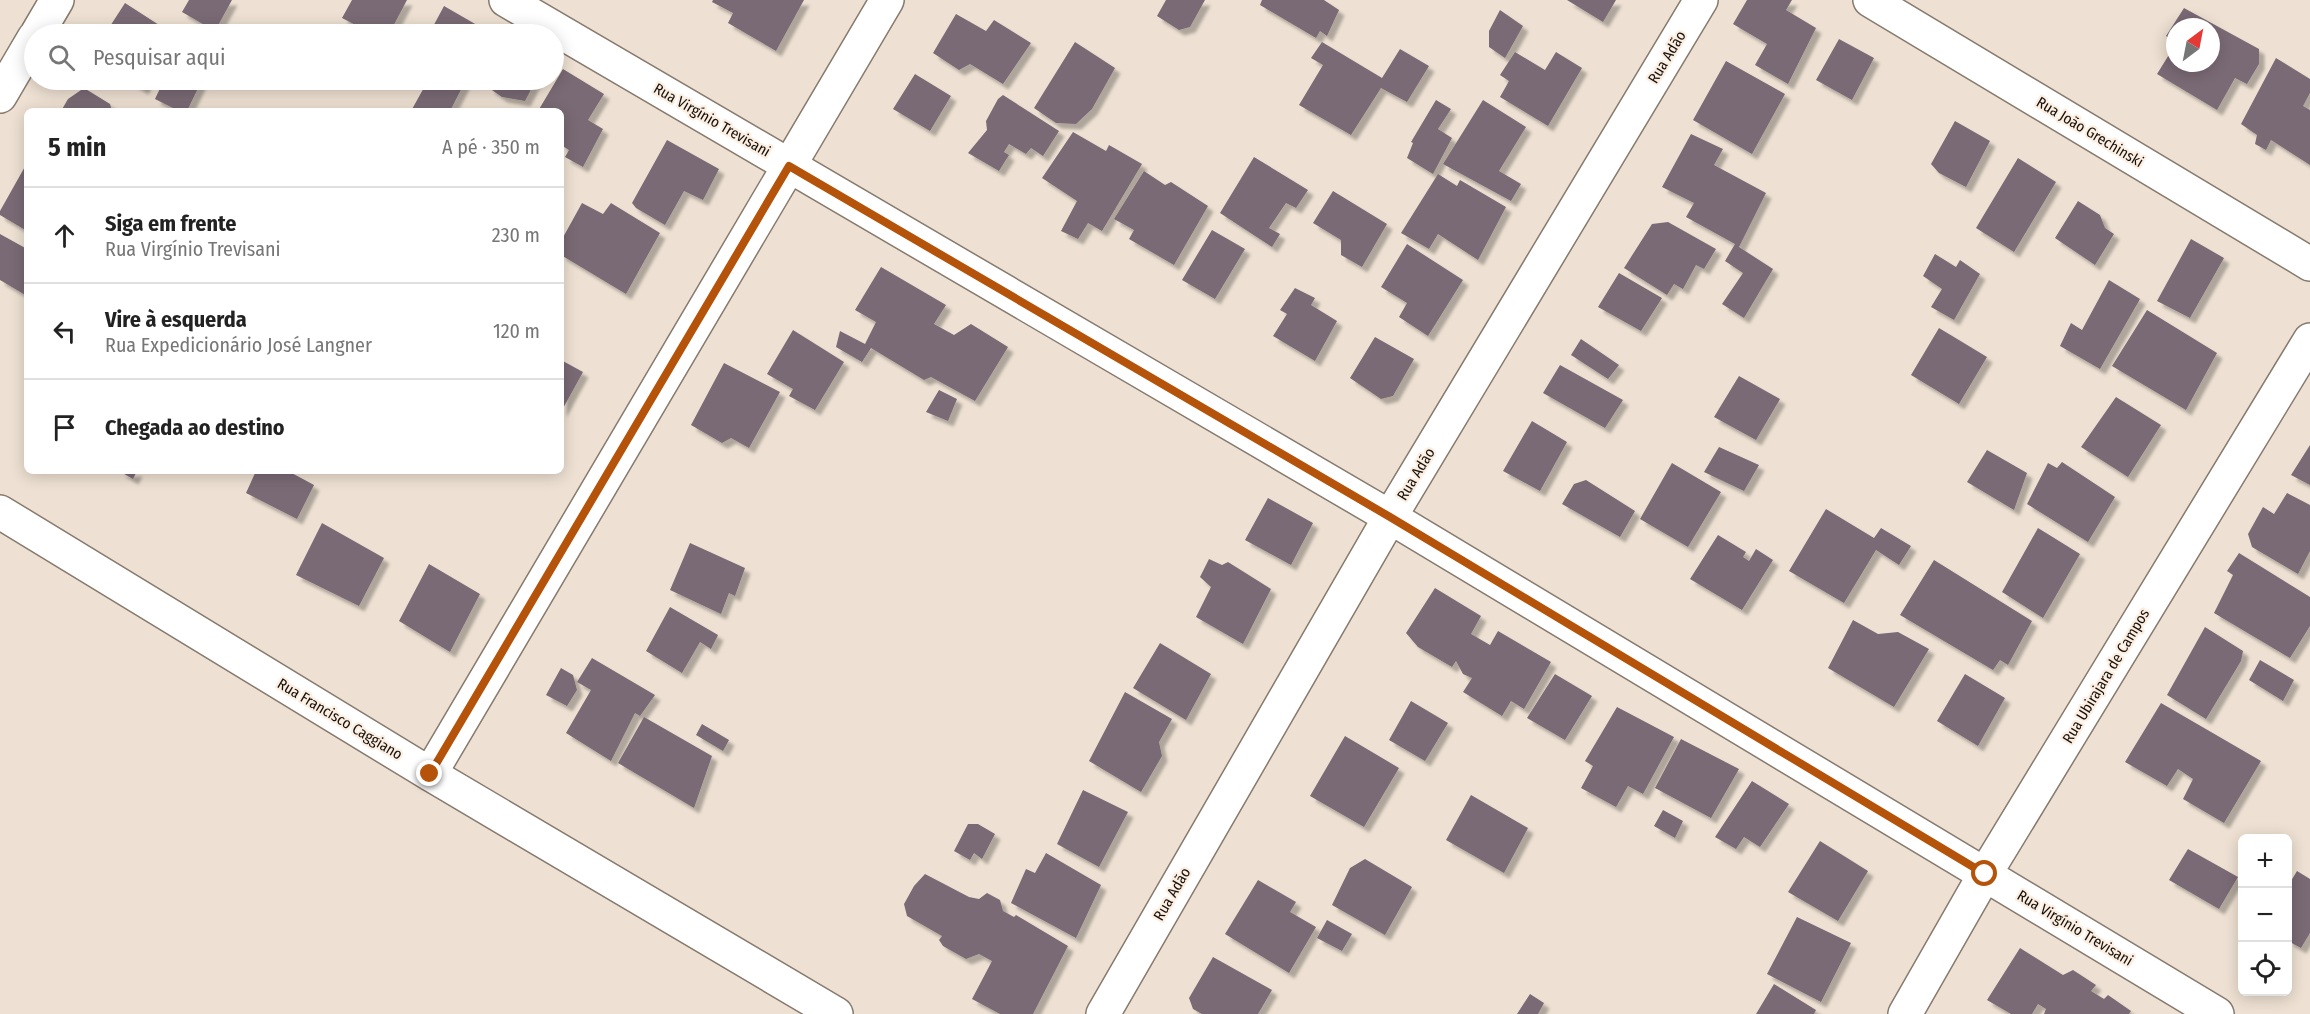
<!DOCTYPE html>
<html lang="pt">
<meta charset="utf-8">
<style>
body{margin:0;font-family:"Fira Sans Condensed",sans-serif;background:#f6f6f6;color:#222}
.controls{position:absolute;right:18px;bottom:18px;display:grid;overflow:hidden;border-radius:9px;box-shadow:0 3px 15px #0003}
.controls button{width:54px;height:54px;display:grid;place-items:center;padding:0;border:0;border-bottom:2px solid #e0e0e0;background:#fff;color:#222;font:30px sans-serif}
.compass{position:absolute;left:2166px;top:18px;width:54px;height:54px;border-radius:50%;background:#fff;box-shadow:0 3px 15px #0003;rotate:32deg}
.stop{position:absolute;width:18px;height:18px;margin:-14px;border:4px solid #b45309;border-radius:50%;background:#fff}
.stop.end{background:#b45309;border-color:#fff;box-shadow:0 2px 6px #0008}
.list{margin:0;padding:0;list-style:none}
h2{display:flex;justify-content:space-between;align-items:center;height:78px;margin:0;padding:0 24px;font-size:26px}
h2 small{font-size:20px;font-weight:400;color:#767676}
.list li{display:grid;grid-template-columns:39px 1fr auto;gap:18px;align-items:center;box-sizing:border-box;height:96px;padding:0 24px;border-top:2px solid #e0e0e0}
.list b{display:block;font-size:22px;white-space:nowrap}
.list p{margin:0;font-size:20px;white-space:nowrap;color:#767676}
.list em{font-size:20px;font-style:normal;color:#767676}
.icon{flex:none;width:33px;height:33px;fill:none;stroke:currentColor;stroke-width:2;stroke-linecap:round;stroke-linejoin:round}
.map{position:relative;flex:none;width:2310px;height:1014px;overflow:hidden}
.search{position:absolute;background:#fff;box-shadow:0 3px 15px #0003;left:24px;top:24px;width:540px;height:66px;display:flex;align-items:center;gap:15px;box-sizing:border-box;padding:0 21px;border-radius:33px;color:#767676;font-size:22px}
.panel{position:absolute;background:#fff;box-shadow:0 3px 15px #0003;left:24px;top:108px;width:540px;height:366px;border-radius:9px}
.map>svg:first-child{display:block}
.building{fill:#7a6a74;filter:url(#shadow)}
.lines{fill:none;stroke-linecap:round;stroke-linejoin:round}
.street-casing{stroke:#867a6d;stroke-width:36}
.street{stroke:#fff;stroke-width:33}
.route{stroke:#b45309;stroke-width:8}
.labels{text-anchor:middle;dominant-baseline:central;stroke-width:4.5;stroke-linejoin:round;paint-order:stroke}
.street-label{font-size:15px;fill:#15100c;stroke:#fceee0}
</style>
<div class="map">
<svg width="2310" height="1014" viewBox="0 0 2310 1014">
<defs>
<filter id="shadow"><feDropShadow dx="5.5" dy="5.5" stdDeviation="1.5" flood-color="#0004"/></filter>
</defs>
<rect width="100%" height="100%" fill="#eee1d3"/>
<path class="building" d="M189,0H232L215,31L182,12Z
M352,0H407L389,34H373L342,18Z
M713,0H804L776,51L728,23L733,13L712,2Z
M1166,0H1205L1190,27L1179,30L1157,16Z
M1262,0H1324L1339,10L1327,36L1320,31L1316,38L1260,5Z
M1567,0H1616L1603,22Z
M1747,0H1792L1786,10L1816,28L1788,84L1755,65L1767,44L1733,24Z
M125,3L173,34H105Z
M444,6L489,32L488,34H429Z
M2184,8L2259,49V64L2247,84L2235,78L2217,110L2157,74L2175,45V63H2211V27H2175V42L2166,36Z
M1500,10L1523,26L1505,58L1489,47V31Z
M956,14L986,31L994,20L1031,43L1003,84L970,64L959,70L933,53Z
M1839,39L1874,58L1852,100L1816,80Z
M1075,42L1115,68L1092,109L1076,124L1056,123L1034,108Z
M1322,42L1382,78L1400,49L1429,66L1407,102L1381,88L1351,135L1299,105L1323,65L1311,58Z
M1515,52L1545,70L1556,52L1582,68L1548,126L1500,97L1509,81L1500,75Z
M2276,58L2310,79V93L2303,106L2310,110V165L2271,140L2266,150L2255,144L2257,135L2241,124Z
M1726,61L1785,94L1752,154L1693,120Z
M563,69L604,94L588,120L603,129L583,167L565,157L569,150L561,145V111H538Z
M915,74L951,96L930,131L893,109Z
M128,80H148L143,89Z
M164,80H202L187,111H179L155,99Z
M419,80H466L450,111H411L426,84Z
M494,80H536L525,101L502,97L489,88Z
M84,88L110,104L112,111H61L68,99Z
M1003,95L1059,131L1043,156L1031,148L1026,154L1009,144L1004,152L1009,155L999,171L968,153L987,130L986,121L998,99Z
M1436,100L1451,109L1438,129L1452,138L1433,174L1407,158L1413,143L1411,142Z
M1483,100L1526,127L1499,171L1521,184L1511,201L1443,164Z
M1955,121L1990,141L1966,187L1939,173L1931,164Z
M1073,132L1106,151L1109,145L1142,164L1102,231L1088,223L1078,239L1061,231L1077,201L1042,178Z
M1691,134L1723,149L1714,165L1766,193L1739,247L1773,269L1744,318L1722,304L1743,273L1725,261L1735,244L1686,217L1694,203L1662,187Z
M667,140L719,169L703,200L684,191L665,225L636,208L632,203Z
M1254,157L1308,190L1296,208L1286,203L1269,228L1280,234L1272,247L1220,213Z
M2018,158L2056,182L2014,252L1976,228Z
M27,163V231L0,215V211Z
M1144,171L1165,185L1171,182L1208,206L1174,265L1129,239L1134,230L1114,219Z
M1438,174L1457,186L1460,180L1506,207L1478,260L1438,234L1429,249L1401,233Z
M1333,191L1387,224L1362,267L1341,255V240L1313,223Z
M2078,201L2100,215L2105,228L2114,234L2095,265L2055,238Z
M582,203L603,214L611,203L660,233L626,294L561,255V241Z
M1668,222L1716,249L1704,269L1696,265L1683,289L1674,284L1667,295L1624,268L1652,224Z
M1212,230L1245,249L1215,299L1182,280Z
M0,234L27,249V296L0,280Z
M2191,239L2224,258L2190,318L2157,301Z
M1407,244L1463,280L1428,336L1399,317L1407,303L1381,287Z
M1935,254L1956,267L1960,260L1980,274L1954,320L1931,307L1942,289L1923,276Z
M881,267L946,305L934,324L954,335L971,324L1008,347L975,401L931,377L924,380L871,348L862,362L836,347L840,331L865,344L876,322L855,310Z
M1619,273L1662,298L1641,331L1598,307Z
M2109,280L2140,299L2100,369L2060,346L2071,323L2082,330Z
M1295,288L1315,298L1311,305L1337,321L1315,361L1273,336L1287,314L1280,310Z
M2147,310L2217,353L2186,410L2112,366Z
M1939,328L1987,357L1959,404L1911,375Z
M793,330L844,362L815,410L789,396L793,389L767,374Z
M1375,337L1414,359L1393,396L1381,399L1350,378Z
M1581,339L1619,365L1608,379L1571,355Z
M561,360L583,372L561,412Z
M724,363L780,392L749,448L731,438L722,443L691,425Z
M1560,365L1623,400L1605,428L1543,393Z
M1739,376L1780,399L1756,440L1714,417Z
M939,390L957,399L948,421L926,412Z
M2116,397L2161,425L2128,477L2081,447Z
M1532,421L1567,442L1540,491L1503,471Z
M2310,445V485L2291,475Z
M1719,447L1759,465L1744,491L1704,472Z
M1987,450L2027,473L2014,510L1967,482Z
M2062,462L2115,497L2088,542L2027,504L2048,463L2057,468Z
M1672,463L1721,492L1688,547L1640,519Z
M119,471H137L133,479Z
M256,471H288L314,485L297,519L246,493Z
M1586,480L1635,511L1620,537L1562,504L1574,484Z
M2287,493L2310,505V551L2298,574L2252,547L2248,534L2263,507L2274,514Z
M1268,498L1313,523L1291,565L1245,540Z
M1826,509L1874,538L1881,528L1911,546L1899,565L1876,550L1844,603L1789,571Z
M322,523L384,558L359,606L296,575Z
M2038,528L2080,554L2043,618L2002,592Z
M1718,535L1746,552L1743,557L1749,561L1756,549L1773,560L1742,610L1690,579Z
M690,543L745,568L735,596L729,593L721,614L670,590Z
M2239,553L2310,597V626L2290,658L2214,613L2233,575L2227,571Z
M1209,559L1222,565L1228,562L1271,589L1243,644L1196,617L1211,587L1200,577Z
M1934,560L2032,621L2008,665L2000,660L1993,670L1900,615Z
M429,564L480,594L450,652L399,621Z
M1435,588L1481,616L1471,634L1490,645L1498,631L1551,662L1524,709L1511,701L1502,716L1463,692L1472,678L1463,674L1456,661L1452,667L1418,647L1406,633Z
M670,607L718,635L711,649L700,642L682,673L646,651Z
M1853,620L1878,634L1898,632L1929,649L1894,707L1828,668Z
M2205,627L2243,651L2241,661L2206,719L2167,695Z
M1160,643L1211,674L1186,720L1133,688Z
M592,658L655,695L640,716L635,713L611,761L566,733L591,690L577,682Z
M2260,660L2294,680L2283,701L2249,680Z
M561,668L573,675L577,690L567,706L546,695Z
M1555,674L1592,696L1565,740L1527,718Z
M1965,674L2005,698L1978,746L1937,721Z
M1125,692L1172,719L1159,742L1162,756L1141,792L1089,761Z
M1411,701L1448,723L1425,761L1389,740Z
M2161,703L2261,761L2224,823L2183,799L2193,779L2178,769L2167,786L2125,762Z
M1617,707L1674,737L1643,794L1628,786L1616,807L1581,788L1593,766L1585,761Z
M644,717L712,756L694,808L618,763Z
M702,724L729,740L723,751L696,735Z
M1345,736L1399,768L1364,827L1310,796Z
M1681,739L1739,769L1711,818L1655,788Z
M1752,781L1789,804L1760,847L1744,837L1736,849L1715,837Z
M1083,790L1128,812L1099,867L1057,844Z
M1471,795L1528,828L1504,873L1446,840Z
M1663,810L1683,821L1675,838L1654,826Z
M968,824H978L995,834L982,859L974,853L970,860L954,851Z
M1820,841L1868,871L1838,921L1788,892Z
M2188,849L2238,877L2219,909L2169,880Z
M1046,853L1101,885L1076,938L1011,903L1026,869L1035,873Z
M1365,859L1412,887L1385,935L1332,905L1350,868Z
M2297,871L2310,879V933L2301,948L2288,941V886Z
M925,874L969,897L979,899L987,893L1000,900L1003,911L1014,917L1016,915L1068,946L1033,1014H1000L972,999L992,961L979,954L966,959L943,946L939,940L942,936L907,916L904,904L914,886Z
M1258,880L1296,902L1290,912L1316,927L1289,973L1225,934Z
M1797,917L1851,943L1821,1002L1767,974Z
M1327,920L1352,934L1342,951L1317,938Z
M2020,948L2063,975L2073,970L2096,985L2091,991L2104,999L2108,995L2131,1011L2129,1014H2044L2046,1009L2038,1004L2032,1014H2011L1987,1000Z
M1213,957L1272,990L1258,1014H1202L1193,1009L1189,998Z
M1774,984L1816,1010L1814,1014H1756Z
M1530,994L1544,1003L1538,1014H1517Z"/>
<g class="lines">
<g class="street-casing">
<path id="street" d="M506,0L1390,517L2217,1014
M1870,0L2310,264
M37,34L57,0
M0,96L34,38
M0,512L430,774L836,1014
M430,774L887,0
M1103,1014L1390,517L1701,0
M1905,1014L1985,874L2310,340"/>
</g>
<use href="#street" class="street"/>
</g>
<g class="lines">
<path class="route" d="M430,774L789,166L1390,517L1985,874"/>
</g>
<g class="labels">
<g class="street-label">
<text transform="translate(1667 57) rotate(-59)">Rua Adão</text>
<text transform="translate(712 120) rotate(30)">Rua Virgínio Trevisani</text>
<text transform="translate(2090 132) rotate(31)">Rua João Grechinski</text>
<text transform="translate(1416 474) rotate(-59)">Rua Adão</text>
<text transform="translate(2106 676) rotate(-59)">Rua Ubirajara de Campos</text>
<text transform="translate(340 719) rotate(31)">Rua Francisco Caggiano</text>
<text transform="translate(1172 894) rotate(-60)">Rua Adão</text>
<text transform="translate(2075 928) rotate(31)">Rua Virgínio Trevisani</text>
</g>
</g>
</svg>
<div class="controls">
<button>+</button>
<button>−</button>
<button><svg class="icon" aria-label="locate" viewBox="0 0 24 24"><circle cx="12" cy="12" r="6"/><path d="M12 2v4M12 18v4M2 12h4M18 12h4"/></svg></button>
</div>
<svg class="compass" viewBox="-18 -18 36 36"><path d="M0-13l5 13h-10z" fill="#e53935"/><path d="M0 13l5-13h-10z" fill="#767676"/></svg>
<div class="stop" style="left:1985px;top:874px"></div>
<div class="stop end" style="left:430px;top:774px"></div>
<div class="search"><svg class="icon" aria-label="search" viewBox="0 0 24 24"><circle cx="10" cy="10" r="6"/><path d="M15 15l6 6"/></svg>Pesquisar aqui</div>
<section class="panel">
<h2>5 min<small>A pé · 350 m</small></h2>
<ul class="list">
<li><svg class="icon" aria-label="ahead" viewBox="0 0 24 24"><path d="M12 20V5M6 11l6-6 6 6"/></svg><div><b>Siga em frente</b><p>Rua Virgínio Trevisani</p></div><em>230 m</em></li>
<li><svg class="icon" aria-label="left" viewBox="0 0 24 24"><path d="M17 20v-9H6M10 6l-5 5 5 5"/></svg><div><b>Vire à esquerda</b><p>Rua Expedicionário José Langner</p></div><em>120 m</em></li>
<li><svg class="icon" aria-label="arrive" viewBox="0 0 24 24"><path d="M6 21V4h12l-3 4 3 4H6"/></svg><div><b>Chegada ao destino</b></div></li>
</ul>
</section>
</div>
